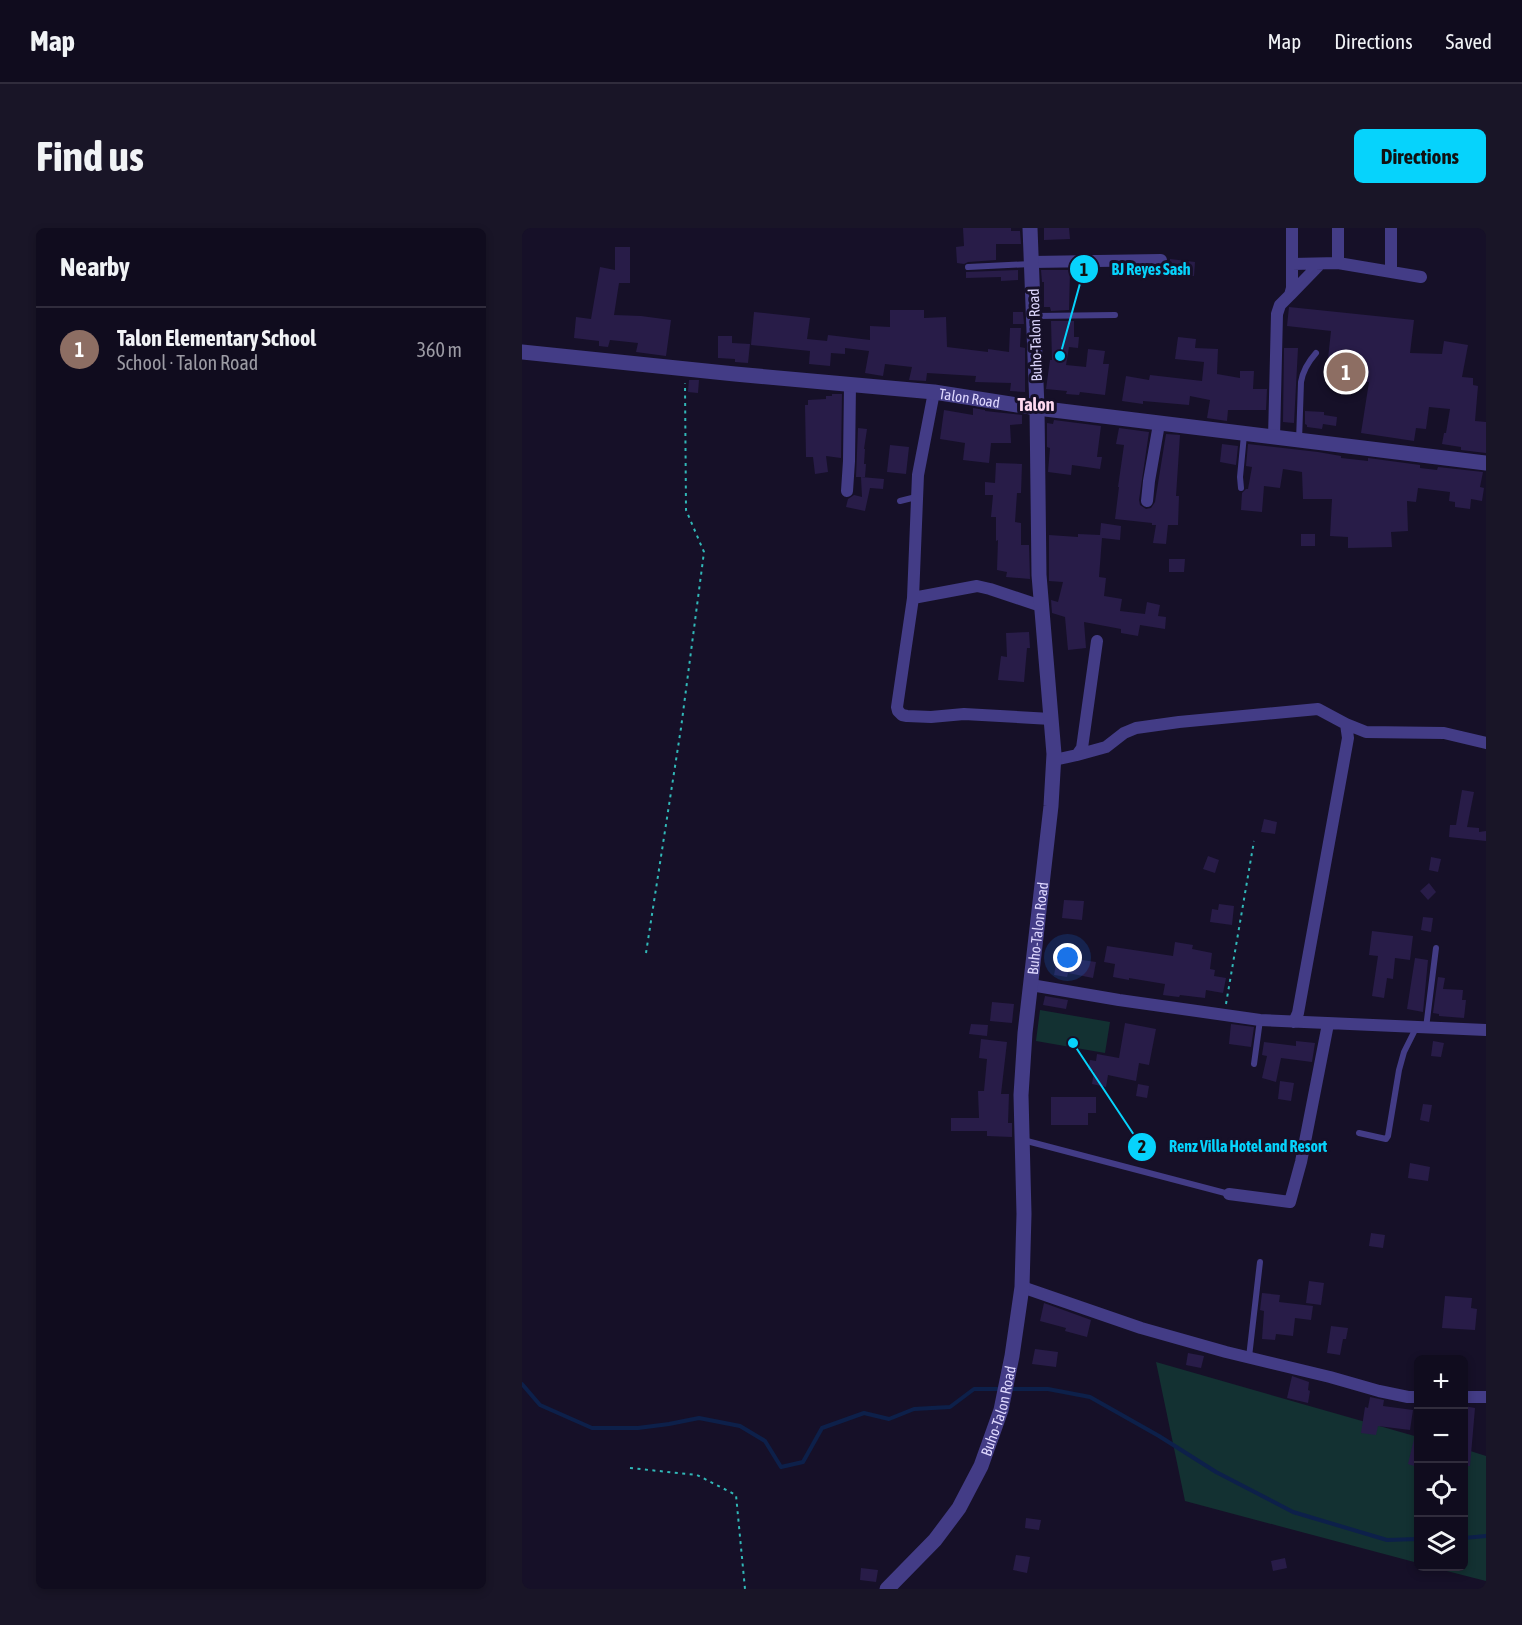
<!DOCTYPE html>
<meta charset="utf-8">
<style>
body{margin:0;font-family:"Asap Condensed",sans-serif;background:#191527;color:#f1f3f6}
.controls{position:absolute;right:18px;bottom:18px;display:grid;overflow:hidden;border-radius:9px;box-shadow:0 3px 9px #0003}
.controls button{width:54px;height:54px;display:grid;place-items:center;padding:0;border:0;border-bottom:2px solid #302c3c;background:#100c1e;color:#f1f3f6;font:30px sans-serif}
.you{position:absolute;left:546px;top:730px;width:21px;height:21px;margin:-15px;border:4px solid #fff;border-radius:50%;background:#1a73e8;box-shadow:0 0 0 9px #1a73e833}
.badge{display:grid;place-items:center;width:39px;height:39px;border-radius:50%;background:#06d3fc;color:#fff;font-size:20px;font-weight:700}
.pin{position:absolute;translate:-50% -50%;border:3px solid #fff;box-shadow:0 2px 6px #0006}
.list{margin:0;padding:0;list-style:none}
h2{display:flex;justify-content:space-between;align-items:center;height:78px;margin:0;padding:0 24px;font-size:26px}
h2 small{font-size:20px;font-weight:400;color:#9c9ba4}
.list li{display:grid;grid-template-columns:39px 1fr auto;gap:18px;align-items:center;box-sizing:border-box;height:84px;padding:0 24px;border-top:2px solid #302c3c}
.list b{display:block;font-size:22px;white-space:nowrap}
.list p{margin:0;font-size:20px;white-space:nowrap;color:#9c9ba4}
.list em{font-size:20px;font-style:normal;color:#9c9ba4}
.icon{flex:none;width:33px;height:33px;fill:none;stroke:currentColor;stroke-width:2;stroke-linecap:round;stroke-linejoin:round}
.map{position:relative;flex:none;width:964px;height:1361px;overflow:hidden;border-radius:9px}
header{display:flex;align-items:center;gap:36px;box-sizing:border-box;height:84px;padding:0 30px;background:#100c1e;border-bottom:2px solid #302c3c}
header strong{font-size:28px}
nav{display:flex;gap:33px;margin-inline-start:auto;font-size:21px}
.intro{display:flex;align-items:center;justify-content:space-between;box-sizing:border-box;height:144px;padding:0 36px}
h1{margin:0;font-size:42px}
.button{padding:15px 27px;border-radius:9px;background:#06d3fc;color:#111;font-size:21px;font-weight:700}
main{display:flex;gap:36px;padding:0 36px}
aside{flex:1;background:#100c1e;border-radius:9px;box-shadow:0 3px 9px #0003}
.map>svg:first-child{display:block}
.green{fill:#133132}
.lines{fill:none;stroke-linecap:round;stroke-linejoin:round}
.stream{stroke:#0d204a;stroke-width:4}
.building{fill:#281c48}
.path{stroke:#31b8b8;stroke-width:2;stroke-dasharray:3 4.5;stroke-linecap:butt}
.service{stroke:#433c86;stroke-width:6}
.minor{stroke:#433c86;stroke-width:12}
.tertiary{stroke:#433c86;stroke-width:15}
.labels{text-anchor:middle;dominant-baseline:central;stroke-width:6;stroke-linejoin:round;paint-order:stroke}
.street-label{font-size:15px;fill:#ded7fe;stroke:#161028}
.quarter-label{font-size:18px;font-weight:bold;fill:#fed9ef;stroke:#161028}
.leader{fill:none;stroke:#06d3fc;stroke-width:2}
.callout-dot{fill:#06d3fc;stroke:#161028;stroke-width:2}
.mark-label{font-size:18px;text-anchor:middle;font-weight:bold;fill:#111}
.callout-label{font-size:16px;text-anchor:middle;font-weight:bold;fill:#06d3fc;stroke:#161028;stroke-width:6;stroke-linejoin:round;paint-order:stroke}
</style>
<header>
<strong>Map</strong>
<nav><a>Map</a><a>Directions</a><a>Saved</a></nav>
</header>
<div class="intro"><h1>Find us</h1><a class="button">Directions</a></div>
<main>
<aside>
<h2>Nearby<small></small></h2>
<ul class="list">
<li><span class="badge" style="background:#8d6e63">1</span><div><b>Talon Elementary School</b><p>School · Talon Road</p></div><em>360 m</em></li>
</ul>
</aside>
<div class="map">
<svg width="964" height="1361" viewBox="0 0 964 1361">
<rect width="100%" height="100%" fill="#161028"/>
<path class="green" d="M518,782L588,794L583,825L514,813Z
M634,1134L896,1209V1335L663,1273Z
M942,1221L964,1228V1353L909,1339L942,1338Z"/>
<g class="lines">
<path class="stream" d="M0,1156L18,1177L70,1200H116L147,1196L177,1190L218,1198L243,1213L259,1239L281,1234L300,1200L342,1185L367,1191L392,1181L428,1179L452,1161H481
M488,1161H526L568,1169L637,1208L694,1244L771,1284L865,1312L896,1311
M942,1310L964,1308"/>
</g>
<path class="building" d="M441,0H489V3H498L499,16H474V32L446,34L442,36L435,35L434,19L442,18Z
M522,0H547L548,11L522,12Z
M93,19H108V55H97L92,87L119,88L149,92L144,128L114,124L116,115L88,112L86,119L77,118V113L52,110L54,89L69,91L78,39L93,42Z
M648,31L673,34L672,48L646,46Z
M496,42V52L479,53V49L444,50V44Z
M519,42H548L547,82L529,83L528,79H522V54H520Z
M767,79L892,92L888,125L920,126L922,113L946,117L940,149L951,150V157L956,158L953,193L964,194V225L939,222V219L920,216L922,205H924L928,181L907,179L904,201L894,200L892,213L839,205L847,154L804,149L809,103L765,98Z
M368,82H402V90L424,89L425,119L466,124V121L487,124L488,100H499L498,119L503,120V164L488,163L489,155L453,154L454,148L405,145L404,153L387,152L390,139L363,136L361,148L343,145L347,123L323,120V126L309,125L308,138L287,136L288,123L229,117L232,84L288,90L285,111L305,113L306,107L348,112V98L368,99Z
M491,84H501L502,96H491Z
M529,93H552V109H557L556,120L547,119L544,137L564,139L566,121L583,123L581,136H587L583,167L558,164L557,167L544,166L545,163L524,161L528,132H530Z
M196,108H210V115L228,116L226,135L213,134V131L196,130Z
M656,109L674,111L673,120L696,121L695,146L718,150V143H732L731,161H745L744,182H706L705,193L685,190L688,172L668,168L667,177L621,173V176L600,173L604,148L627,152L628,147L680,153L682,134L653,131Z
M762,120H776L772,195L761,194Z
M167,152H177L176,165L166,164Z
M310,166H320L319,230L304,228L306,244L293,246L291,229H284L283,177H286V172L304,171V168H310Z
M451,180L463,182V183L500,187V196L488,197L489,215H469L467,235L441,232L443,215L418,211L422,182L451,187Z
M783,183L802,184V187L815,189L814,198L801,196L800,201L785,199V197L783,196Z
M532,192L579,198L575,229H580L578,241L550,237L549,247L526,244L528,220L525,219V195L531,196Z
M336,200L345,201L342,221H343L342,236H344L343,249H334Z
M597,200L627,204L617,272L618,277L624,281L629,280L633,274L644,206L658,207L654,268H657L656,297H646L644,316L631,315L634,297H630V295L593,291L597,259H596L602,217L594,216Z
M700,216L716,218L714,237L698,234Z
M726,216L796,224L819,228V230L846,233V230L898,237V240L915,242L916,239L961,244L958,259L962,260L960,273L949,271L948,281L933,279V274L927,273L928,264L896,260L894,274L885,273L886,303L869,304L870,319L826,320V309L808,308L810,271H781L780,244L761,241L758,260L742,258L740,284L719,282L720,265L724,261H726L730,239L724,238Z
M368,217L387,219L384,246L365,244Z
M474,235L500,236L499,265H495L493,294L499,295V317H507L508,351L484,349L485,344L475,342L476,312L474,313V289H469L471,267H463V254L473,255Z
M339,249L362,251L361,261L348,260L343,283L324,279L326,271L332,267L340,269Z
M579,295L599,298L598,312L580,310L577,349L584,350L582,368L600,371L598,383L623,386L625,374L638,377L636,388L644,389L643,401L618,397L616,408L599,405V401L562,394L564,420L546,422L543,389L530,385L529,372L536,374L541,354L527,353V307L556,309V306L578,307Z
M779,306H793V318H779Z
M647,331H663L662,344H647Z
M507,404L508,420H505L502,454L476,452L479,428L485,429L484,405Z
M940,562L952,564L945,599L957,600V604L964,603V613L927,609L928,597H934Z
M742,591L755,594L753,606L739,604Z
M686,628L697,632L693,645L681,641Z
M909,629L919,631L916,644L907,642Z
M907,655L914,664L906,672L898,663Z
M542,672L562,673L560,692L540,690Z
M697,676L712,678L710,697L688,694L690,681L696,682Z
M901,689L911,690L909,704L899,702Z
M850,703L891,708L888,732L873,730L871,751L865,750L862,770L850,768L856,728L847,727Z
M653,714L671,717L670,721L690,725L688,741L693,742L692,748L704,750L701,765L684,762L683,770L658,767L657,769L641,767L643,756L607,750V752L591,749L593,736L582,734L585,718L651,728Z
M546,730L574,734L571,750L546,745L545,749L532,747L535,731L546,733Z
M893,730L906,732L901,784L885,781Z
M916,749L923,750L921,761L941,762L940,772H944L942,790L917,788V786L911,785Z
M523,768L546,772L544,781L521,777Z
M470,774L492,776L490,795L468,793Z
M603,795L634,801L627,837L617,835L614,853L586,847L584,859L570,856L572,843L566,842L568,832L574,833L575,826L597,830Z
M449,796L466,797L465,808L447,806Z
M709,796L732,799L729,819L707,816Z
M459,811L485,814L479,866H487L486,895H490V909L465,908V903H429V890H457L456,863H462L465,831L457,830Z
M774,813L793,815L790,834L759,830L754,854L740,850L745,828L740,827L742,814L774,818Z
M911,813L922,815L919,829L909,828Z
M758,853L772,855L769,873L756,871Z
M616,856L627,858L625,870L614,868Z
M529,869H574V885H566V897H529Z
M901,876L910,877L907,894L898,892Z
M888,935L908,939L906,953L886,950Z
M849,1005L863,1007L861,1020L847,1018Z
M787,1053L802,1055L799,1077L784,1075Z
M740,1065L758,1067L757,1074L791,1078L789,1092L773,1090L771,1108L754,1106L753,1112L740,1111L742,1083L738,1082Z
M923,1068L950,1070L949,1080L955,1081L953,1102L920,1100Z
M522,1075L569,1092L565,1109L543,1103L544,1100L518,1093Z
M809,1098L826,1100L824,1111H821L818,1127L805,1125Z
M513,1121L536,1124L534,1139L510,1136Z
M666,1125L682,1128L679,1140L664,1137Z
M770,1148L787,1154L786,1162L788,1163L786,1175L765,1170Z
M848,1169L862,1172L861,1178L891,1182L888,1202L856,1198L854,1207L839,1205L843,1179L846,1180Z
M942,1178L953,1180L948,1238H942Z
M893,1207H897V1233L895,1239L886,1236Z
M504,1290L519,1292L517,1302L503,1300Z
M494,1327L508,1329L505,1345L491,1342Z
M763,1330L765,1340L751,1343L749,1333Z
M339,1340L356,1342L354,1354L338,1352Z"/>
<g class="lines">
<path class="path" d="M124,725L159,500L182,324L164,282L163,155
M704,776L732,613
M108,1240L175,1247L214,1267L223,1361"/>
<path class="service" d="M446,39L509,36
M513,88L593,87
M777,213L779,154C781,142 786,134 794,125
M719,260L718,249L722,207
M378,273L394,269
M904,800L914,720
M732,836L738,792
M837,905L864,911L866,908L877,842L882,824L894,800
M501,912L707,966
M727,1129L738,1034"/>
<path class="minor" d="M510,34L639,32
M816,35V0
M770,36L816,35L899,49
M869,44V0
M768,67L798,36
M752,210L755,86L758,77L768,67L770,60V0
M325,263L327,233L328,157
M625,273L627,253L637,196
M391,370L396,247L412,164
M519,378L468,361L455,358L391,370L375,479L376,483L380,487L385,488L409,489L442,486L529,491
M824,496L844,504L922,505L964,515
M555,527L584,519L602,505L614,500L657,494L796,481L824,496L826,510L776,785L772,794
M532,532L555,527L560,520L575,413
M509,757L597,772L738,792L964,802
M707,966L768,974L779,934L806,796
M500,1059L619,1100L704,1124L808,1149L857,1163L886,1169H896
M942,1169H964"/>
<g class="tertiary">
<path id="s1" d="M0,124L213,146L412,164L515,180L964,235"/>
<path id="s2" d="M365,1361L413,1312L437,1280L459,1238L479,1182L490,1128L500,1059L502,986L499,867L503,805L529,578L532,526L517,347L515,180L508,0"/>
</g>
</g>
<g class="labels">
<g class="street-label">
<text transform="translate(513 107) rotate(-92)">Buho-Talon Road</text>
<text stroke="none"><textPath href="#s1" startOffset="450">Talon Road</textPath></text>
<text stroke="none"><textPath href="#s2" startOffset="700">Buho-Talon Road</textPath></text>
<text stroke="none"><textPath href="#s2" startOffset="214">Buho-Talon Road</textPath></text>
</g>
<g class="quarter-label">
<text x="514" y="176">Talon</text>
</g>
</g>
<path class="leader" d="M538 128L562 41M551 815L620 919"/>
<g class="callout-dot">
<circle cx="538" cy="128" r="6"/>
<circle cx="551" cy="815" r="6"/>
<circle cx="562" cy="41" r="15"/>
<circle cx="620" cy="919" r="15"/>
</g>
<g class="mark-label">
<text x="562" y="48">1</text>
<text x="620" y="925">2</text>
</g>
<g class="callout-label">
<text x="629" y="47">BJ Reyes Sash</text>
<text x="726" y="924">Renz Villa Hotel and Resort</text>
</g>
</svg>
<div class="controls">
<button>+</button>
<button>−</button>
<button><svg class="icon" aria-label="locate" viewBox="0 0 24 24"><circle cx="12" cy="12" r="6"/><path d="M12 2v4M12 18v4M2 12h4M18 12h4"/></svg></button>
<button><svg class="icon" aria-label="layers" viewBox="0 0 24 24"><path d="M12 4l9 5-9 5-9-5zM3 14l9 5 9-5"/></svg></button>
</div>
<div class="you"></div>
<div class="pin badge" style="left:824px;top:144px;background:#8d6e63">1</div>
</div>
</main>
